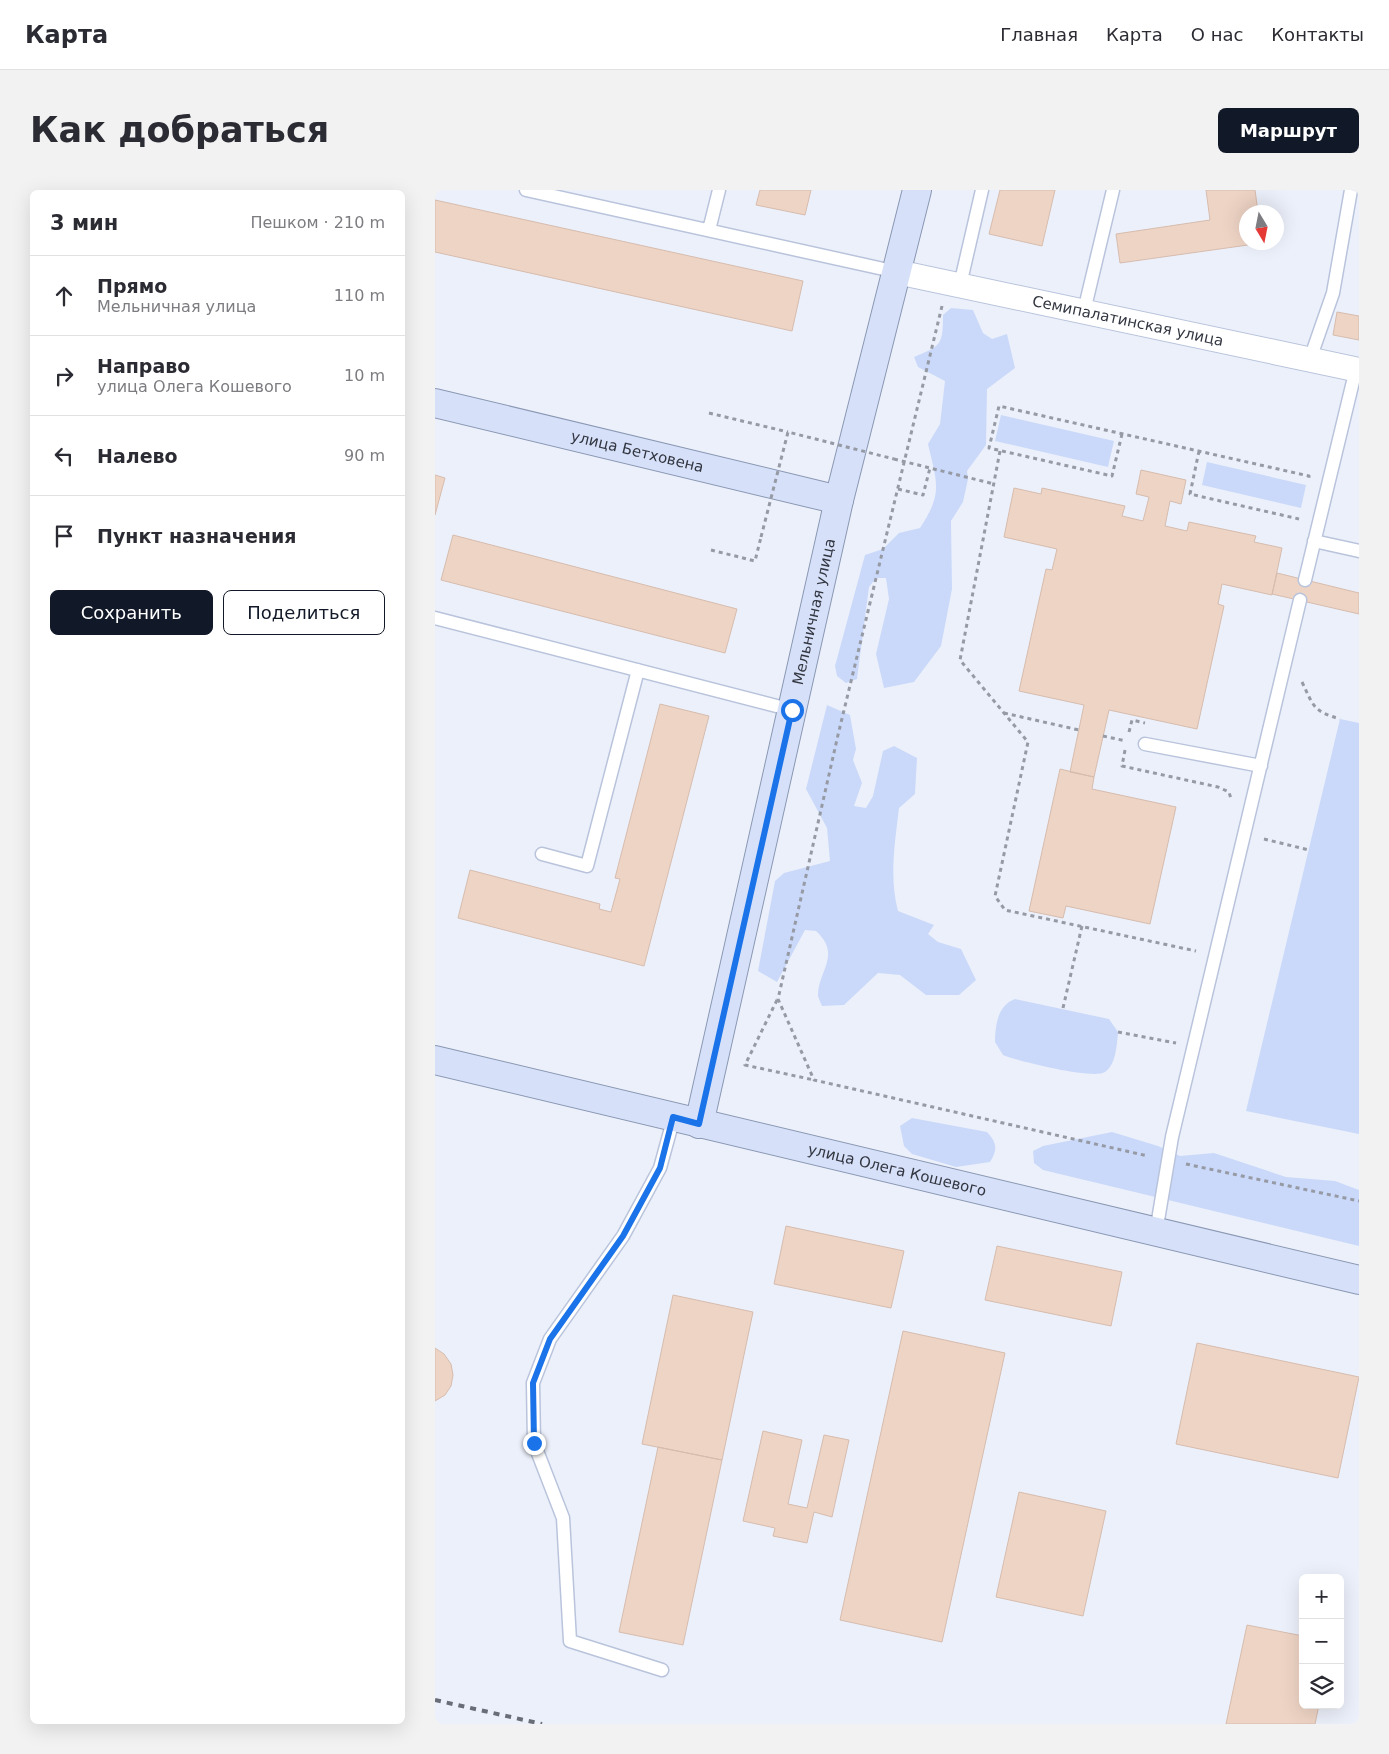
<!DOCTYPE html>
<html lang="ru">
<meta charset="utf-8">
<style>
body{margin:0;font-family:"DejaVu Sans",sans-serif;background:#f2f2f3;color:#2b2b33}
.controls{position:absolute;right:15px;bottom:15px;display:grid;overflow:hidden;border-radius:8px;box-shadow:0 5px 20px #0002}
.controls button{width:45px;height:45px;display:grid;place-items:center;padding:0;border:0;border-bottom:1px solid #e1e1e2;background:#fff;color:#2b2b33;font:25px sans-serif}
.compass{position:absolute;left:804px;top:15px;width:45px;height:45px;border-radius:50%;background:#fff;box-shadow:0 5px 20px #0002;rotate:170deg}
.stop{position:absolute;width:15px;height:15px;margin:-11px;border:4px solid #1a73e8;border-radius:50%;background:#fff}
.stop.end{background:#1a73e8;border-color:#fff;box-shadow:0 1px 5px #0008}
.list{margin:0;padding:0;list-style:none}
h2{display:flex;justify-content:space-between;align-items:center;height:65px;margin:0;padding:0 20px;font-size:21px}
h2 small{font-size:16px;font-weight:400;color:#7c7c81}
.list li{display:grid;grid-template-columns:32px 1fr auto;gap:15px;align-items:center;box-sizing:border-box;height:80px;padding:0 20px;border-top:1px solid #e1e1e2}
.list b{display:block;font-size:19px;white-space:nowrap}
.list p{margin:0;font-size:16px;white-space:nowrap;color:#7c7c81}
.list em{font-size:16px;font-style:normal;color:#7c7c81}
.actions{display:flex;gap:10px;padding:15px 20px}
.actions a{flex:1;padding:11px 0;border:1px solid #111827;border-radius:8px;text-align:center;font-size:18px;color:#111827}
.actions .main{background:#111827;color:#fff}
.icon{flex:none;width:28px;height:28px;fill:none;stroke:currentColor;stroke-width:2;stroke-linecap:round;stroke-linejoin:round}
.map{position:relative;flex:none;width:924px;height:1534px;overflow:hidden;border-radius:8px}
header{display:flex;align-items:center;gap:30px;box-sizing:border-box;height:70px;padding:0 25px;background:#fff;border-bottom:1px solid #e1e1e2}
header strong{font-size:24px}
nav{display:flex;gap:28px;margin-inline-start:auto;font-size:18px}
.intro{display:flex;align-items:center;justify-content:space-between;box-sizing:border-box;height:120px;padding:0 30px}
h1{margin:0;font-size:35px}
.button{padding:12px 22px;border-radius:8px;background:#111827;color:#fff;font-size:18px;font-weight:700}
main{display:flex;gap:30px;padding:0 30px}
aside{flex:1;background:#fff;border-radius:8px;box-shadow:0 5px 20px #0002}
.map>svg:first-child{display:block}
.green{fill:#cad9fa}
.building{fill:#eed4c5;stroke:#d6bcae}
.lines{fill:none;stroke-linecap:round;stroke-linejoin:round}
.service-casing{stroke:#b9c4dc;stroke-width:15}
.minor-casing{stroke:#b9c4dc;stroke-width:26}
.primary-casing{stroke:#8a98b4;stroke-width:30}
.path{stroke:#969aa4;stroke-width:3;stroke-dasharray:4 4;stroke-linecap:butt}
.service{stroke:#fff;stroke-width:12}
.minor{stroke:#fff;stroke-width:24}
.primary{stroke:#d6e0f8;stroke-width:28}
.rail{stroke:#696d77;stroke-width:4;stroke-dasharray:6 6;stroke-linecap:butt}
.path-bridge{stroke:#969aa4;stroke-width:3;stroke-dasharray:4 4;stroke-linecap:butt}
.route{stroke:#1a73e8;stroke-width:6}
.labels{text-anchor:middle;dominant-baseline:central;stroke-width:4.5;stroke-linejoin:round;paint-order:stroke}
.street-label{font-size:15px;fill:#323640;stroke:#ecf0fa}
</style>
<header>
<strong>Карта</strong>
<nav><a>Главная</a><a>Карта</a><a>О нас</a><a>Контакты</a></nav>
</header>
<div class="intro"><h1>Как добраться</h1><a class="button">Маршрут</a></div>
<main>
<aside>
<h2>3 мин<small>Пешком · 210 m</small></h2>
<ul class="list">
<li><svg class="icon" aria-label="ahead" viewBox="0 0 24 24"><path d="M12 20V5M6 11l6-6 6 6"/></svg><div><b>Прямо</b><p>Мельничная улица</p></div><em>110 m</em></li>
<li><svg class="icon" aria-label="right" viewBox="0 0 24 24"><path d="M7 20v-9h11M14 6l5 5-5 5"/></svg><div><b>Направо</b><p>улица Олега Кошевого</p></div><em>10 m</em></li>
<li><svg class="icon" aria-label="left" viewBox="0 0 24 24"><path d="M17 20v-9H6M10 6l-5 5 5 5"/></svg><div><b>Налево</b></div><em>90 m</em></li>
<li><svg class="icon" aria-label="arrive" viewBox="0 0 24 24"><path d="M6 21V4h12l-3 4 3 4H6"/></svg><div><b>Пункт назначения</b></div></li>
</ul>
<div class="actions"><a class="main">Сохранить</a><a>Поделиться</a></div>
</aside>
<div class="map">
<svg width="924" height="1534" viewBox="0 0 924 1534">
<rect width="100%" height="100%" fill="#ecf0fa"/>
<path class="green" d="M516,118L538,120L548,143L557,149L572,144L580,178L552,199L551,255L532,281L533,289L528,312L516,331L517,399L506,456L479,492L449,498L441,464L454,409L451,388H441L434,397L422,489L411,493L402,486L400,476L430,365L448,359L464,343L485,338C508,303 502,293 493,254L505,234L510,191L483,177L479,167C506,156 508,155 508,125Z
M566,225L679,251L673,277L560,251Z
M772,272L871,295L866,318L767,295Z
M392,515L415,525L421,559L418,570L427,593L419,616L431,618L438,606L448,561L459,556L482,568L480,604L464,618C460,653 454,687 463,721L499,735L493,744L503,752L526,759L541,790L524,805H491L465,785L443,783L409,815L387,816C386,813 383,808 383,805C383,781 407,765 381,741L370,740L342,792L323,781L340,691L349,683L395,671L392,638L371,599Z
M905,529L924,533V944L811,921Z
M580,809L674,829L683,842C682,854 681,875 670,882C659,890 582,871 568,865L560,852C560,835 563,815 580,809Z
M477,928L552,942C562,953 563,959 555,972L521,977L477,964L469,956L465,936Z
M677,942L723,956L745,966L779,963L851,987L900,991L924,1000V1056L608,980L599,973L598,961L608,956Z"/>
<path class="building" d="M325,0H376L370,25L321,15Z
M565,0H620L607,56L554,44Z
M771,0H820L823,22H812V52L827,53L685,73L681,44L775,30Z
M0,10L368,91L357,141L0,62Z
M902,122L924,126V150L898,145Z
M706,280L751,290L746,314L735,311L730,336L752,341L754,332L821,346L819,352L847,358L837,405L787,394L783,414L789,416L762,539L674,520L659,587L635,582L649,515L584,501L611,379L617,380L622,359L569,347L579,298L606,304L607,298L690,316L687,326L708,331L714,307L701,304Z
M0,285L10,288L0,325Z
M18,345L302,419L290,463L6,390Z
M842,383L924,403V424L837,404Z
M225,514L274,526L209,776L23,728L35,680L165,714L164,719L176,722L185,689L180,688Z
M625,579L659,587L657,599L741,617L715,734L631,716L628,728L594,721Z
M351,1036L469,1061L456,1118L339,1094Z
M562,1056L687,1082L676,1136L550,1110Z
M238,1105L318,1122L287,1270L207,1254Z
M468,1141L570,1163L507,1452L405,1430Z
M762,1153L924,1187L903,1288L741,1254Z
M0,1158L9,1164L16,1174L18,1185L16,1196L10,1205L0,1211Z
M328,1241L367,1250L353,1314L372,1318L389,1245L414,1250L397,1327L379,1322L372,1353L338,1346L340,1338L308,1331Z
M223,1257L287,1270L248,1455L184,1442Z
M584,1302L671,1321L648,1426L561,1407Z
M812,1435L868,1446V1515H884L880,1534H791Z"/>
<g class="lines">
<g class="service-casing">
<path id="service" d="M91,0L462,82
M274,40L284,0
M525,95L547,0
M649,121L678,0
M875,169L898,103L916,0
M879,351L924,361
M870,390L921,179
M0,428L357,520
M710,554L826,576
M107,664L152,676L203,480
M721,1042L737,947L865,410
M227,1480L135,1451L128,1328L99,1253L98,1193L115,1149L188,1046L225,978L239,927"/>
</g>
<g class="minor-casing">
<g id="minor">
<path id="s1" d="M462,82L924,180"/>
</g>
</g>
<g class="primary-casing">
<g id="primary">
<path id="s2" d="M0,213L404,310"/>
<path id="s3" d="M0,870L924,1090"/>
<path id="s4" d="M264,934L404,310L482,0"/>
</g>
</g>
<path class="path" d="M507,116L403,545L343,809L379,890L713,966
M274,223L353,242
M687,244L677,286L554,258L564,216L874,286V288
M565,261L525,470L593,552L560,706L570,720L761,761
M764,261L755,304L864,329
M459,269L559,294
M463,299L488,305L495,278
M276,360L320,371L326,347
M867,492C879,517 878,521 905,529
M569,523L644,540
M694,542L697,530L710,533
M668,546L691,551
M690,560L687,576L783,597L794,602L796,609
M829,649L874,660
M342,810L310,875L379,890
M628,818L647,736
M683,842L741,853
M751,974L924,1011"/>
<use href="#service" class="service"/>
<use href="#minor" class="minor"/>
<use href="#primary" class="primary"/>
<path class="rail" d="M0,1510L107,1534"/>
<path class="path-bridge" d="M326,347L353,242L459,269"/>
</g>
<g class="lines">
<path class="route" d="M99,1253L98,1193L115,1149L188,1046L225,978L238,927L264,934L357,520"/>
</g>
<g class="labels">
<g class="street-label">
<text stroke="none"><textPath href="#s1" startOffset="236">Семипалатинская улица</textPath></text>
<text stroke="none"><textPath href="#s2" startOffset="208">улица Бетховена</textPath></text>
<text stroke="none"><textPath href="#s4" startOffset="525">Мельничная улица</textPath></text>
<text stroke="none"><textPath href="#s3" startOffset="475">улица Олега Кошевого</textPath></text>
</g>
</g>
</svg>
<div class="controls">
<button>+</button>
<button>−</button>
<button><svg class="icon" aria-label="layers" viewBox="0 0 24 24"><path d="M12 4l9 5-9 5-9-5zM3 14l9 5 9-5"/></svg></button>
</div>
<svg class="compass" viewBox="-18 -18 36 36"><path d="M0-13l5 13h-10z" fill="#e53935"/><path d="M0 13l5-13h-10z" fill="#7c7c81"/></svg>
<div class="stop" style="left:357px;top:520px"></div>
<div class="stop end" style="left:99px;top:1253px"></div>
</div>
</main>
